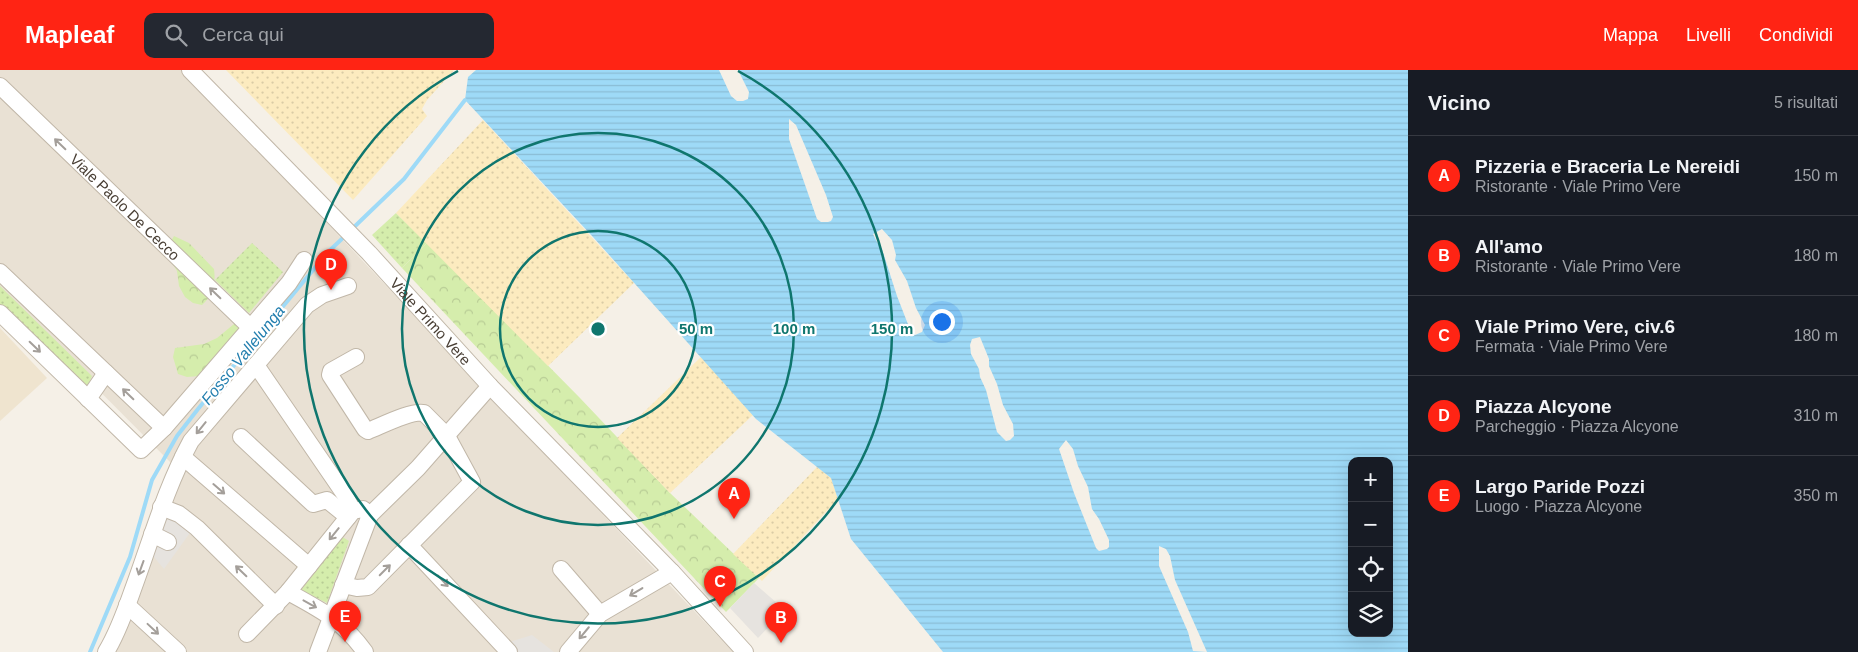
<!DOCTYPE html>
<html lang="it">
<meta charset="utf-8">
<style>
body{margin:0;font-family:Arial,sans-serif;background:#242831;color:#f1f3f6}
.controls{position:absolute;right:15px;bottom:15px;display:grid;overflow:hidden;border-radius:10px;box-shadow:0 5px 20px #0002}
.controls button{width:45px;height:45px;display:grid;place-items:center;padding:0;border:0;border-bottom:1px solid #363941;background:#171b24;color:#f1f3f6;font:25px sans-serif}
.you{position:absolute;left:941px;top:251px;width:18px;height:18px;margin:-12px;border:4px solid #fff;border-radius:50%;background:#1a73e8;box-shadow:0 0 0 8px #1a73e833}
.badge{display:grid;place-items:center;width:32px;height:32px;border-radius:50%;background:#ff2414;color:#fff;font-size:16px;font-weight:700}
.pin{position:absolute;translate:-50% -41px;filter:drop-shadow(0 1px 2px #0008)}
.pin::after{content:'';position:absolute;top:26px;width:18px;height:15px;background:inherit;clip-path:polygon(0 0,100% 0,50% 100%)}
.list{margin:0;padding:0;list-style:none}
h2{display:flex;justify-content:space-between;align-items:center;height:65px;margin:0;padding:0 20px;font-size:21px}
h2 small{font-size:16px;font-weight:400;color:#9ea1a6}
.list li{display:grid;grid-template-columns:32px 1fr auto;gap:15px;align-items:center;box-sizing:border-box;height:80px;padding:0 20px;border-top:1px solid #363941}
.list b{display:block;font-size:19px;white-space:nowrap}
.list p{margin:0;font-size:16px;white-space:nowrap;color:#9ea1a6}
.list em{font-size:16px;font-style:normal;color:#9ea1a6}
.icon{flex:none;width:28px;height:28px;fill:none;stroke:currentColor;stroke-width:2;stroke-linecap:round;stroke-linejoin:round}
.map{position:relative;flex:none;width:1408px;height:582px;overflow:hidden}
header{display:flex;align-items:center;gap:30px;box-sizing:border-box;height:70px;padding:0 25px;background:#ff2414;color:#fff}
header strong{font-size:24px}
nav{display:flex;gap:28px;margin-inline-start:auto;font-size:18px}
.search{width:350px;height:45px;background:#242831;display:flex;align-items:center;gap:12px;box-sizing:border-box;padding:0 18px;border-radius:10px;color:#9ea1a6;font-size:19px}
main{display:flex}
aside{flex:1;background:#171b24}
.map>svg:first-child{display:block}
.residential{fill:#e9e1d4}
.education{fill:#efe4cf}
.grass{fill:url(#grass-dots)}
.forest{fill:url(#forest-crowns)}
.sand{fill:url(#sand-dots)}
.parking{fill:#e6e3df}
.water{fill:url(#water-rules);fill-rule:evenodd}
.pier{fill:#f5f0e7}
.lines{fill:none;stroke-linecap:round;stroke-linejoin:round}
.stream{stroke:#9edaf7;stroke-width:4}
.minor-casing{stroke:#c1b7a8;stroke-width:18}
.minor{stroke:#fff;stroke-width:16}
.oneway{stroke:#a49f9a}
.ring{fill:none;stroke:#0f766e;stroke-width:2.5}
.labels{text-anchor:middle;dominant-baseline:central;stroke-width:4.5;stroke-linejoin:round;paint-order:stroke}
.street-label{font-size:15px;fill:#493f35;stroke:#fff}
.water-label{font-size:16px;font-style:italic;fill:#227eae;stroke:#fff}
.centre{fill:#0f766e;stroke:#fff;stroke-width:2.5}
.ring-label{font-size:15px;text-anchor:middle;font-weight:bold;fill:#0f766e;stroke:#fff;stroke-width:4.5;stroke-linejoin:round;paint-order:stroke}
</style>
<header>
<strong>Mapleaf</strong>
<div class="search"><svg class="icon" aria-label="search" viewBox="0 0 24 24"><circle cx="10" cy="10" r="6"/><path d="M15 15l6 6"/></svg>Cerca qui</div>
<nav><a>Mappa</a><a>Livelli</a><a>Condividi</a></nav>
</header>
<main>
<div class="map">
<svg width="1408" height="582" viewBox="0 0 1408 582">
<defs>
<pattern id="grass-dots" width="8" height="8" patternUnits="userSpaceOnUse" patternTransform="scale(1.25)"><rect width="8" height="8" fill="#d5edac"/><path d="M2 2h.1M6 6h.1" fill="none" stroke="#b8cc95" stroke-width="1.8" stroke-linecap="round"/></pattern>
<pattern id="forest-crowns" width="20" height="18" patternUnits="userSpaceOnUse" patternTransform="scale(1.25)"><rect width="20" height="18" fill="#d5edac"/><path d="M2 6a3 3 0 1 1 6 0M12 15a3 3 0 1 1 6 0" fill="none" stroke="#b8cc95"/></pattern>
<pattern id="sand-dots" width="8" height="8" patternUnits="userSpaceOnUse" patternTransform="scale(1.25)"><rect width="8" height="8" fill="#fcebbf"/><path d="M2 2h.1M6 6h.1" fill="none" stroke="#dacba5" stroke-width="1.8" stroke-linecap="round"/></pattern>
<pattern id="water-rules" width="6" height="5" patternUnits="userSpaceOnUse" patternTransform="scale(1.25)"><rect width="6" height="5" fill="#9edaf7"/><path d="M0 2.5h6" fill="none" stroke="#8abcd4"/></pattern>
</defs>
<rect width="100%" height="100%" fill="#f5f0e7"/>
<path class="residential" d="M0,0H182L733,582H105L177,399L0,221Z"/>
<path class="education" d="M0,258L47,308L0,351Z"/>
<path class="grass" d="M396,143L427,173L402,198L372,165Z
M252,173L283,202L249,243L215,210Z
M0,216L92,306L85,323L0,241Z
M341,466L349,471L327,533L301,520Z"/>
<path class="forest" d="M174,166L189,173L214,199C216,213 213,226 202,235L193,233L185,227L179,216L177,201L168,187L169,175Z
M427,173L580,328L670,423L759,508L726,542L402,198Z
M234,254L245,259L199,306L187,307L178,304L173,287L175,278L204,274L217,268Z"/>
<path class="sand" d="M226,0H454L427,30L422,39L427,46L353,130Z
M483,50L634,213L548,296L396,143Z
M701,287L753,345L670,423L617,368Z
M817,397L831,408L838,429L762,511L733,484Z"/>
<path class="parking" d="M167,447L192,460L164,499L153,486Z
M754,513L785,540L758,568L730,538Z
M532,565L554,582H515L506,573Z"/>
<path class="water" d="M476,0H1408V582H943L851,469L831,408L756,349L593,167L465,30L468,7ZM1352,391H1389V563H1352Z"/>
<path class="pier" d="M719,0H738L749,22L748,29L743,31H737L731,26Z
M789,49L796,55L826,125L833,147L831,151L828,152H821L817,149L789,69Z
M882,159L892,170L896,185L895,190L907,211L916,238L925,255L922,262L915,265L911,262L897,226L882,179L877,172L873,164Z
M980,267L989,289V296L997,314L1003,335L1013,354L1014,366L1010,370L1006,371L997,362L986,320L980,307L979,299L971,284L970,275L972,269Z
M1066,370L1073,379L1078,396L1088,417L1092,439L1099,449L1109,470V477L1107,479L1099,481L1096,478L1074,423L1059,379Z
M1159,476L1166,479L1170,486L1175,510L1207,582L1193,581L1188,562L1159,496Z"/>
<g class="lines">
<path class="stream" d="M352,159L404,109L465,30
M90,582L130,487L152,410L177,366L198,339L328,182L345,166"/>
<g class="minor-casing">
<g id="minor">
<path id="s1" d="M190,0L369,183L490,316L672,502L745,582"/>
<path id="s2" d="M0,16L250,257"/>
<path d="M0,202L164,358"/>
<path d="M0,243L141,380L164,358L289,213L304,190"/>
<path d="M256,295L345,425L353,441"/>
<path d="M88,329L106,303"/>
<path d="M241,367L313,434L327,430L348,447"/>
<path d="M183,387L309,496"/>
<path d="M161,437L179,444L197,458L276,536"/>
<path d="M152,464L168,472"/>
<path d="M409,475L509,582"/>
<path d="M561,499L600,544"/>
<path d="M343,515L357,518L368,517L472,412L447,366L424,343C412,340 381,356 368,361L365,359L330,305L331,301L356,287"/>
<path d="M288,522C321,540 343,551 365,582"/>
<path d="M127,535L178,582"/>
<path d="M247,564L288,522L353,441L363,439L370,445"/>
<path d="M106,582C117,564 125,542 132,522C151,471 165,419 191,371L307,235L322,225L348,216"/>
<path d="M318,582L370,445L418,398L490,316"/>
<path d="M568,582L600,544L672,502"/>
</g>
</g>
<use href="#minor" class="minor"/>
</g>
<defs><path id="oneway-shaft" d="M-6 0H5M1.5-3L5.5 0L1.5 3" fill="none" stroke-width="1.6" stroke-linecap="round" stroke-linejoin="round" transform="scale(1.25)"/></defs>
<g class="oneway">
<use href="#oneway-shaft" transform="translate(60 74) rotate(-136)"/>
<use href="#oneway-shaft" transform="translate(215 223) rotate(-136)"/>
<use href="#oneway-shaft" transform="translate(35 277) rotate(44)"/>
<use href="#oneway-shaft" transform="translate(128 324) rotate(-136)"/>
<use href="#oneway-shaft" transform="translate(201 358) rotate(129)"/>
<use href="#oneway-shaft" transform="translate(219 419) rotate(41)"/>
<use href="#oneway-shaft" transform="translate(334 464) rotate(129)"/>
<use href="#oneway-shaft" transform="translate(141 498) rotate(110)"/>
<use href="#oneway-shaft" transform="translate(385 500) rotate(-45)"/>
<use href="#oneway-shaft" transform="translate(241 501) rotate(-136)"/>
<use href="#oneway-shaft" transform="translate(443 511) rotate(47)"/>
<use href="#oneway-shaft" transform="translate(636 522) rotate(149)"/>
<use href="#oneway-shaft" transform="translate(310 534) rotate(29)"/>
<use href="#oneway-shaft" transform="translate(153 559) rotate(43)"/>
<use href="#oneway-shaft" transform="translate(584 563) rotate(130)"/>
</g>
<g class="ring">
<circle cx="598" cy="259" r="98"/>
<circle cx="598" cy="259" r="196"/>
<path d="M738 1A294 294 0 1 1 458 1"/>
</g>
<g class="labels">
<g class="street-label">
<text stroke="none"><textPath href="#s2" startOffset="174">Viale Paolo De Cecco</textPath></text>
<text stroke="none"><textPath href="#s1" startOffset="348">Viale Primo Vere</textPath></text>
</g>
<g class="water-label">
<text transform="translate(243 285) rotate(-51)">Fosso Vallelunga</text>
</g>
</g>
<circle cx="598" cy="259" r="8" class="centre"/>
<g class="ring-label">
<text x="696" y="264">50 m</text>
<text x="794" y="264">100 m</text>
<text x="892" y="264">150 m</text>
</g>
</svg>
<div class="controls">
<button>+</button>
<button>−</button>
<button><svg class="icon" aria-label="locate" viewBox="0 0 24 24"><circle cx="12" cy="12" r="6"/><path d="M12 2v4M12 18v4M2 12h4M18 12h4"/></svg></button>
<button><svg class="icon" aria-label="layers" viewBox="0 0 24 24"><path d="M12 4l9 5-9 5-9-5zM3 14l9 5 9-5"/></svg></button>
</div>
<div class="you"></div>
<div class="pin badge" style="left:734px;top:449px">A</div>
<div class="pin badge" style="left:781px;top:573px">B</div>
<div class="pin badge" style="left:720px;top:537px">C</div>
<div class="pin badge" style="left:331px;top:220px">D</div>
<div class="pin badge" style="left:345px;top:572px">E</div>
</div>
<aside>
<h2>Vicino<small>5 risultati</small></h2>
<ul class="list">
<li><span class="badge">A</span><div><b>Pizzeria e Braceria Le Nereidi</b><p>Ristorante · Viale Primo Vere</p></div><em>150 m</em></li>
<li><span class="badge">B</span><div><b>All'amo</b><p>Ristorante · Viale Primo Vere</p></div><em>180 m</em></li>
<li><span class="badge">C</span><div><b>Viale Primo Vere, civ.6</b><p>Fermata · Viale Primo Vere</p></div><em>180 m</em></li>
<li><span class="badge">D</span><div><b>Piazza Alcyone</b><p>Parcheggio · Piazza Alcyone</p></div><em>310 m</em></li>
<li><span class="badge">E</span><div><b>Largo Paride Pozzi</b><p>Luogo · Piazza Alcyone</p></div><em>350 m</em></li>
</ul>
</aside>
</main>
